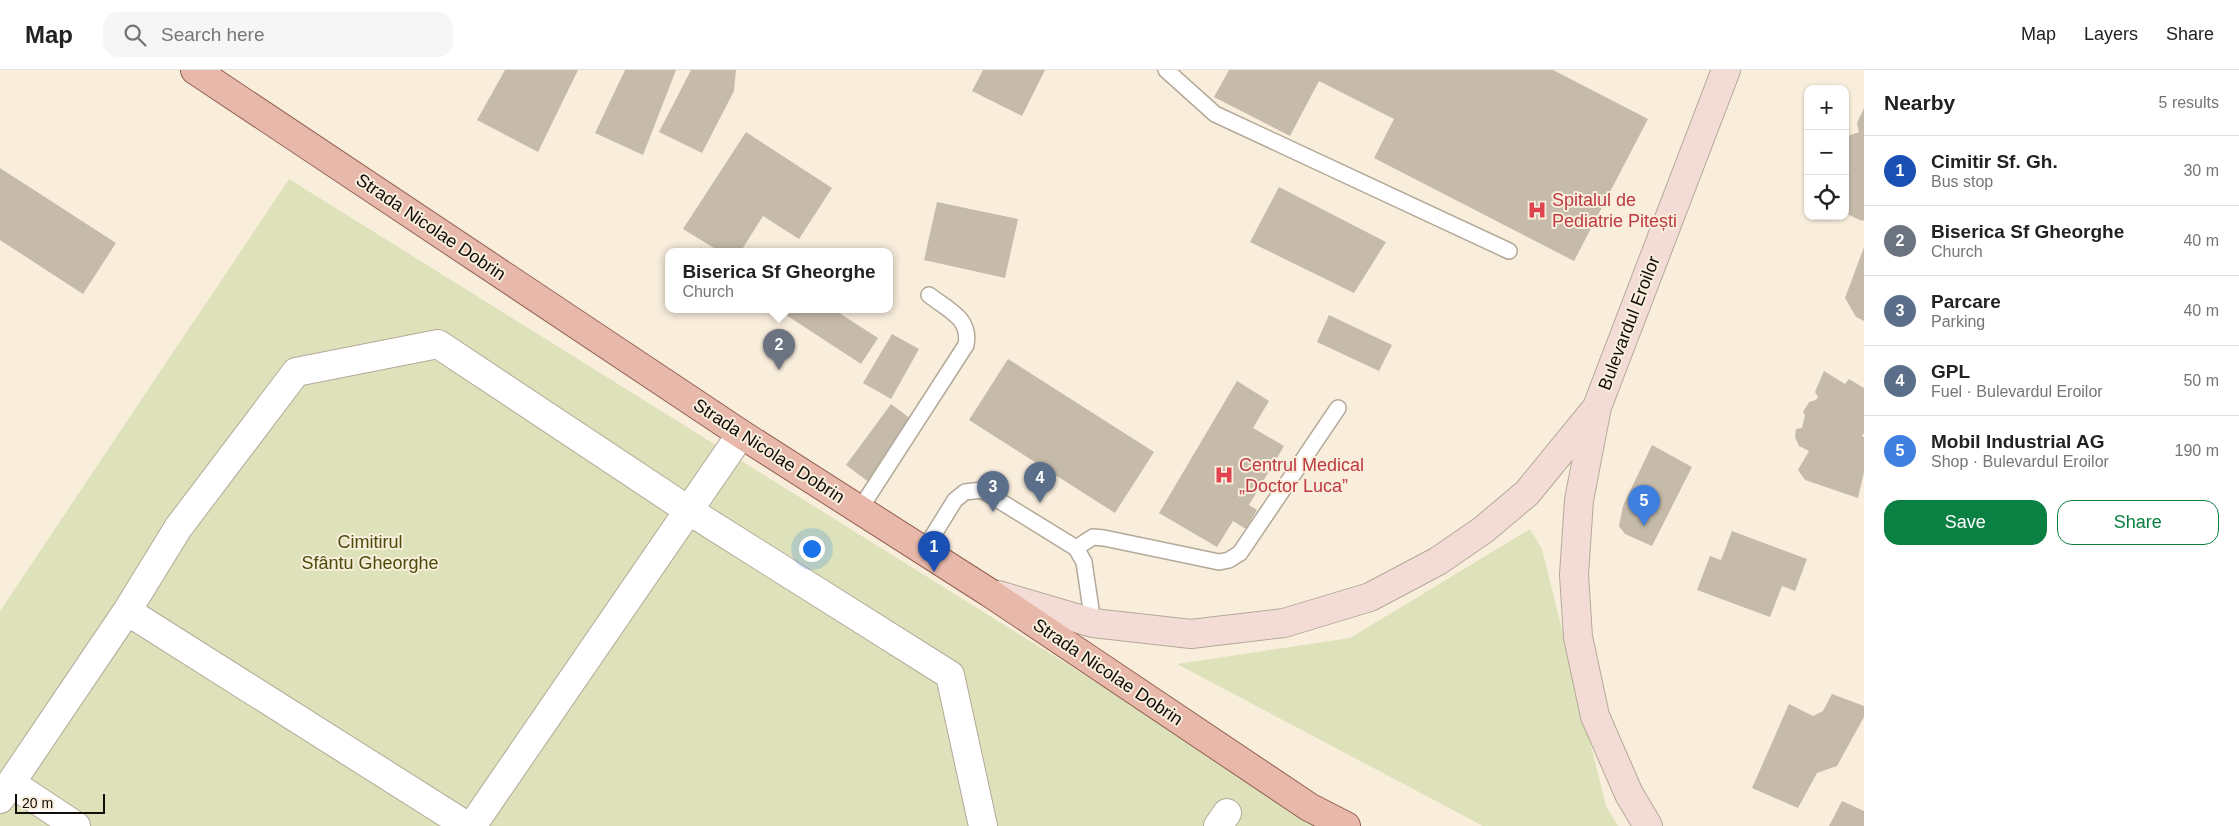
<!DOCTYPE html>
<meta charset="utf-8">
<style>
body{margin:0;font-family:Helvetica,sans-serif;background:#f6f6f6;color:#222}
.controls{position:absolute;right:15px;top:15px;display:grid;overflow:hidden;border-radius:10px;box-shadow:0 1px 4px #0004}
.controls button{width:45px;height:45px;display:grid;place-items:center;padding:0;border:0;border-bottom:1px solid #e0e0e0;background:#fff;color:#222;font:25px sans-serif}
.scale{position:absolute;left:15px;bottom:12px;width:90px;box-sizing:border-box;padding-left:5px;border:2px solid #110d08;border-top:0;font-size:14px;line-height:18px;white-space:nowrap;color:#110d08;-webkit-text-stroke:4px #f9eddc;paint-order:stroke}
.you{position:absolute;left:811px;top:478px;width:18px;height:18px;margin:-12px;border:4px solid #fff;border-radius:50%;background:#1a73e8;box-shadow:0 0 0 8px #1a73e833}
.badge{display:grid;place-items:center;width:32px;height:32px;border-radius:50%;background:#0b8043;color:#fff;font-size:16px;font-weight:700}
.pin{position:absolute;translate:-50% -41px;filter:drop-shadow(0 1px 2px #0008)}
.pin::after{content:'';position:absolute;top:26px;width:18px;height:15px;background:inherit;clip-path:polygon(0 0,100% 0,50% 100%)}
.popup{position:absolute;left:665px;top:178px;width:228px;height:65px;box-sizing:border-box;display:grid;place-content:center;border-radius:10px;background:#fff;filter:drop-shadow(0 1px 4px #0005);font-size:16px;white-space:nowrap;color:#767676}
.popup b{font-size:19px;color:#222}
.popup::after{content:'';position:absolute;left:50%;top:100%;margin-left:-10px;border:10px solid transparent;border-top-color:#fff}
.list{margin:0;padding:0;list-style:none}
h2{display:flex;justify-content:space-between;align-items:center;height:65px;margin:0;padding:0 20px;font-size:21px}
h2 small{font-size:16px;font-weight:400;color:#767676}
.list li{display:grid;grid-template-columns:32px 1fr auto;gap:15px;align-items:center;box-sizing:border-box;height:70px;padding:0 20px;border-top:1px solid #e0e0e0}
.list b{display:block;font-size:19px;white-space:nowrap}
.list p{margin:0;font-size:16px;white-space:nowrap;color:#767676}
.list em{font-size:16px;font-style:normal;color:#767676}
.actions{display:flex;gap:10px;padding:15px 20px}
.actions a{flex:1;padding:11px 0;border:1px solid #0b8043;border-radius:15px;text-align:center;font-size:18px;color:#0b8043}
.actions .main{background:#0b8043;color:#fff}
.icon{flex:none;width:28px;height:28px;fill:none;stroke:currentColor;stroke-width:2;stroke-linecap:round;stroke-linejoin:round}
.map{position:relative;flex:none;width:1864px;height:756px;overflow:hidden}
header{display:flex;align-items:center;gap:30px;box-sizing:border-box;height:70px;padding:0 25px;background:#fff;border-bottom:1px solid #e0e0e0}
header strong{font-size:24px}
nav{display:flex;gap:28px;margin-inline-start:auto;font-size:18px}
.search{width:350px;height:45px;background:#f6f6f6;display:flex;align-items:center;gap:12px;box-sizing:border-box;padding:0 18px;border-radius:15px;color:#767676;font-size:19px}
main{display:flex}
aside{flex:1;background:#fff}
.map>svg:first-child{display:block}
.green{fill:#dee2ba}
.building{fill:#c6bbaa}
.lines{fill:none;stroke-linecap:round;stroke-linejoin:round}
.lane-casing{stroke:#b4a999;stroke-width:18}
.street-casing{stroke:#b4a999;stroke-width:30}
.secondary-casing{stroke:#b4a999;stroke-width:30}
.primary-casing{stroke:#925f4e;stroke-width:30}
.lane{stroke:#fff;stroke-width:15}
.street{stroke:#fff;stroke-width:28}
.secondary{stroke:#f3dcd5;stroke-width:28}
.primary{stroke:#e8b9ab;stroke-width:28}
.labels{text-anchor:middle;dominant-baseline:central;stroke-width:4;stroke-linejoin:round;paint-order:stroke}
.health-label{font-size:18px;fill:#be3a42;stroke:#f9eddc;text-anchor:start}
.street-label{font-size:18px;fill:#110d08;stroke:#f9eddc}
.park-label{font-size:18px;fill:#4a4d09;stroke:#f9eddc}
</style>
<header>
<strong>Map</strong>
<div class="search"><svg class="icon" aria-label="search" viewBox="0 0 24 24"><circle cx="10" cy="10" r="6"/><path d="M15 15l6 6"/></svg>Search here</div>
<nav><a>Map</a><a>Layers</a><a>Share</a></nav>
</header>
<main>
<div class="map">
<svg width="1864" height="756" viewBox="0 0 1864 756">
<rect width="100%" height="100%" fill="#f9eddc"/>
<path class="green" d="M289,109L1327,756H0V541Z
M1530,459L1542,479L1606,736L1618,756H1483L1177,594L1350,568Z"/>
<path class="building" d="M505,0H578L538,82L477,50Z
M625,0H676L643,85L595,63Z
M691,0H736L734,21L702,83L659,62Z
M983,0H1045L1022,46L972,21Z
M1229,0H1553L1648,49L1574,191L1374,88L1394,49L1319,11L1290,66L1214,27Z
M1864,38V150L1862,151L1845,143V118L1847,114L1845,113V67L1859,62L1857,53Z
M746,62L832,118L799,169L763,146L741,181H719L683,159Z
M0,98L116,173L83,224L0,170Z
M1279,117L1386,172L1354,223L1250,172Z
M937,132L1018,149L1005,208L924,190Z
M1864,177V251L1856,247L1845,228Z
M777,239H833L878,268L861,294Z
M1329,245L1392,275L1379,301L1317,272Z
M892,264L919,279L891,329L863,313Z
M1008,289L1154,382L1115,443L969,350Z
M1824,301L1845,314L1849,309L1864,318V363L1862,366L1864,367V402L1858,428L1805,410L1798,400L1809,381L1799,376L1795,367L1796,359L1802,358L1805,345L1803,342L1809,332L1816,330L1818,327L1815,322Z
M1237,311L1269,331L1253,358L1284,376L1249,435L1257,440L1246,459L1233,451L1217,477L1159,443Z
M891,334L919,355L874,416L846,395Z
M1652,375L1692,397L1652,476L1625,464L1619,456L1623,436Z
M1732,461L1807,489L1795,521L1782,516L1770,547L1697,520L1710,486L1721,490Z
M1832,624L1864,636V647L1837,696L1817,703L1798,738L1752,718L1789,634L1813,646L1823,641Z
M1842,731L1864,741V756H1829Z"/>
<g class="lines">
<g class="lane-casing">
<path id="lane" d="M1166,0L1215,44L1509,181
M860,439L966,275C971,248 948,240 929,225
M1076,478L1093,467L1104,468L1219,492L1229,490L1240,483L1338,338
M924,480L955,430L965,422L982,420L1076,478L1084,492L1093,553"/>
</g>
<g class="street-casing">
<path id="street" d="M127,541L467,756
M11,713L76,756
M0,729L127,541L178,458L296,302L438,274L688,440L950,605L983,756
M472,756L741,364
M1218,756L1227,743"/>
</g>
<g class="secondary-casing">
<path id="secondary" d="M998,525L1093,553L1191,564L1284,553L1370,527L1438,491L1483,460L1527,423L1594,341
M1648,756L1629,724L1595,646L1578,567L1574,505L1579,430L1597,337L1726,0"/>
</g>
<g class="primary-casing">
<path id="primary" d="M195,0L741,364L990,523L1309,737L1346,756"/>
</g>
<use href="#lane" class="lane"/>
<use href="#street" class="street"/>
<use href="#secondary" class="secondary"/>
<use href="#primary" class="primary"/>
</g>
<defs>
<g id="hospital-bare" transform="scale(1.5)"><path d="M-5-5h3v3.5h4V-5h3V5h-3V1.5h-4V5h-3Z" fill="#e0444e" stroke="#f9eddc" stroke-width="2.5" paint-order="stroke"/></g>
</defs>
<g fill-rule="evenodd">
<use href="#hospital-bare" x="1537" y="140"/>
<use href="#hospital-bare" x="1224" y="405"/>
</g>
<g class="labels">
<g class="health-label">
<text x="1552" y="130">Spitalul de<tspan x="1552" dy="21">Pediatrie Pitești</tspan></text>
<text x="1239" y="395">Centrul Medical<tspan x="1239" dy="21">„Doctor Luca”</tspan></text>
</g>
<g class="street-label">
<text transform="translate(431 157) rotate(34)">Strada Nicolae Dobrin</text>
<text transform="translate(1629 253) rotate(-69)">Bulevardul Eroilor</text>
<text transform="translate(769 381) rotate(33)">Strada Nicolae Dobrin</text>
<text transform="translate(1108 602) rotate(34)">Strada Nicolae Dobrin</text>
</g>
<g class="park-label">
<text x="370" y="472">Cimitirul<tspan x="370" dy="21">Sfântu Gheorghe</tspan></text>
</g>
</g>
</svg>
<div class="controls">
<button>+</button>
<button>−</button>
<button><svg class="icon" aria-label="locate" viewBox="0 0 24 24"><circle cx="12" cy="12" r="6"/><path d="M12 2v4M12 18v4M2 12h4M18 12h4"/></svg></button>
</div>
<div class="scale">20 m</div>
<div class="you"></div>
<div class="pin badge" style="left:934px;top:502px;background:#1a4fb4">1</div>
<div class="pin badge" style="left:779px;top:300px;background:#6b7280">2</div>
<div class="popup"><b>Biserica Sf Gheorghe</b>Church</div>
<div class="pin badge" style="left:993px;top:442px;background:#5c6f8a">3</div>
<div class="pin badge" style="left:1040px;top:433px;background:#5c6f8a">4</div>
<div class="pin badge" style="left:1644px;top:456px;background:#3f7fe0">5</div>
</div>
<aside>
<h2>Nearby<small>5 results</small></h2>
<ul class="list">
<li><span class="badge" style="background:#1a4fb4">1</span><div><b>Cimitir Sf. Gh.</b><p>Bus stop</p></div><em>30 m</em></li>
<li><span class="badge" style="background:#6b7280">2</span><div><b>Biserica Sf Gheorghe</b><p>Church</p></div><em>40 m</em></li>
<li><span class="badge" style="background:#5c6f8a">3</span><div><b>Parcare</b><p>Parking</p></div><em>40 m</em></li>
<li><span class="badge" style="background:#5c6f8a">4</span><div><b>GPL</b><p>Fuel · Bulevardul Eroilor</p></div><em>50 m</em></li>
<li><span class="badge" style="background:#3f7fe0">5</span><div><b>Mobil Industrial AG</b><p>Shop · Bulevardul Eroilor</p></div><em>190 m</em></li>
</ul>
<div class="actions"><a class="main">Save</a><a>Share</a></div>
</aside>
</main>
